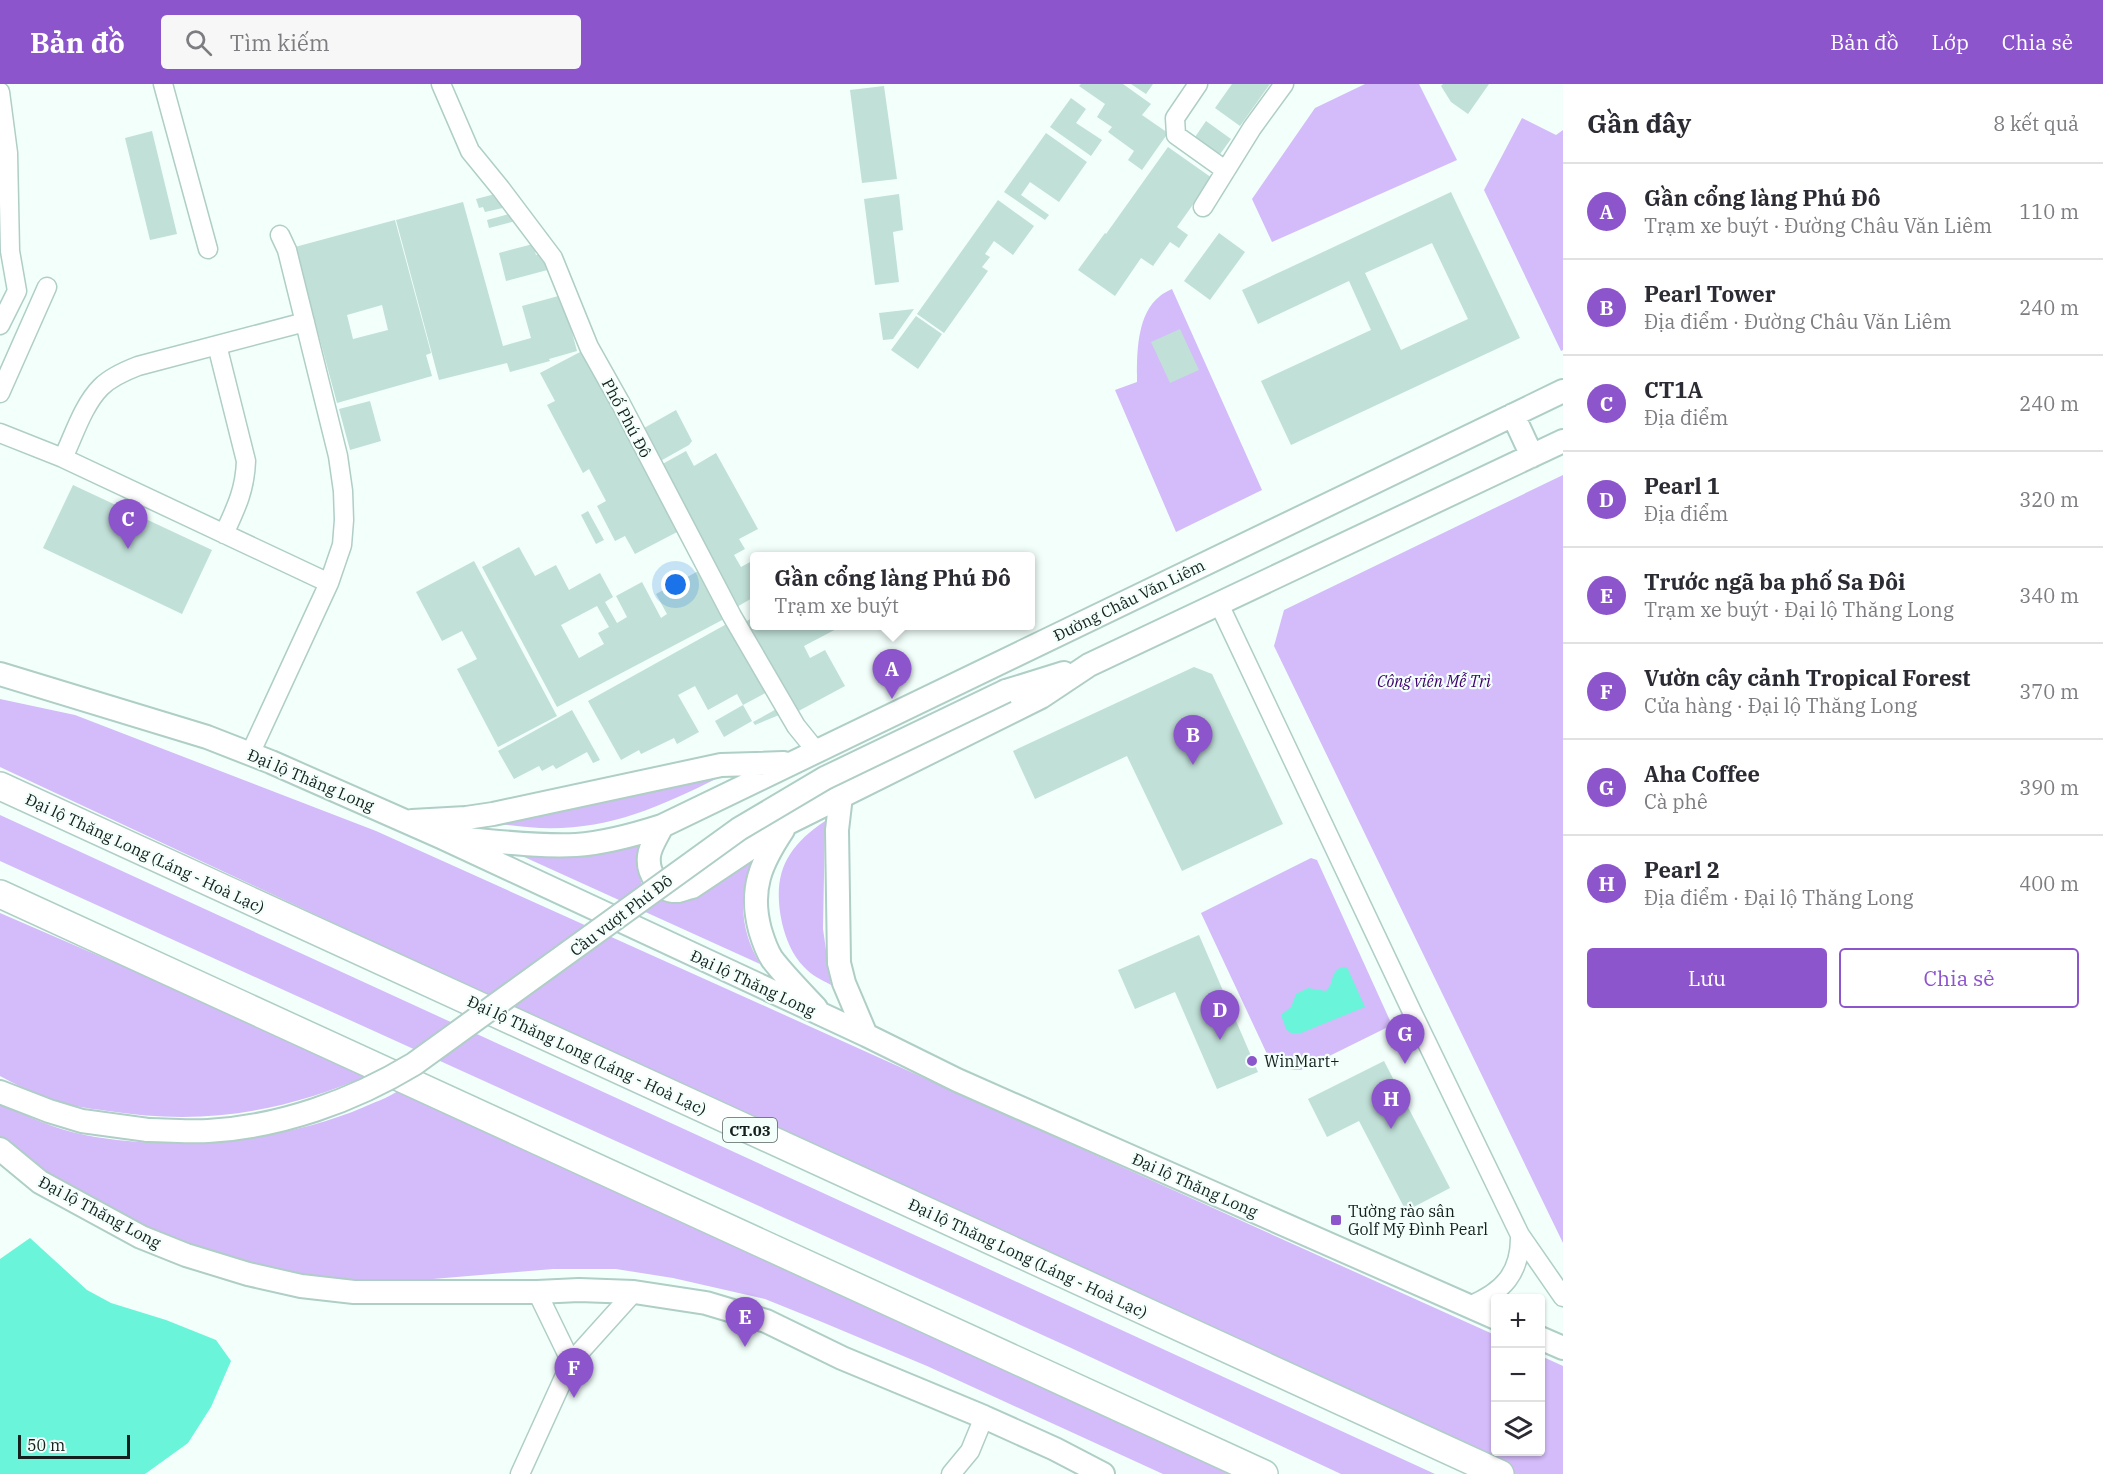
<!DOCTYPE html>
<html lang="vi">
<meta charset="utf-8">
<style>
body{margin:0;font-family:"IBM Plex Serif",serif;background:#f7f7f7;color:#2b2b33}
.controls{position:absolute;right:18px;bottom:18px;display:grid;overflow:hidden;border-radius:6px;box-shadow:0 2px 4px #0004}
.controls button{width:54px;height:54px;display:grid;place-items:center;padding:0;border:0;border-bottom:2px solid #e1e1e2;background:#fff;color:#2b2b33;font:30px sans-serif}
.scale{position:absolute;left:18px;bottom:15px;width:112px;box-sizing:border-box;padding-left:6px;border:3px solid #15201e;border-top:0;font-size:16px;line-height:21px;white-space:nowrap;color:#15201e;-webkit-text-stroke:4px #f2fffb;paint-order:stroke}
.you{position:absolute;left:676px;top:501px;width:21px;height:21px;margin:-15px;border:4px solid #fff;border-radius:50%;background:#1a73e8;box-shadow:0 0 0 9px #1a73e833}
.badge{display:grid;place-items:center;width:39px;height:39px;border-radius:50%;background:#8d55cc;color:#fff;font-size:20px;font-weight:700}
.pin{position:absolute;translate:-50% -50px;filter:drop-shadow(0 2px 3px #0008)}
.pin::after{content:'';position:absolute;top:32px;width:21px;height:18px;background:inherit;clip-path:polygon(0 0,100% 0,50% 100%)}
.popup{position:absolute;left:750px;top:468px;width:285px;height:78px;box-sizing:border-box;display:grid;place-content:center;border-radius:6px;background:#fff;filter:drop-shadow(0 2px 4px #0005);font-size:20px;white-space:nowrap;color:#7c7c81}
.popup b{font-size:22px;color:#2b2b33}
.popup::after{content:'';position:absolute;left:50%;top:100%;margin-left:-12px;border:12px solid transparent;border-top-color:#fff}
.list{margin:0;padding:0;list-style:none}
h2{display:flex;justify-content:space-between;align-items:center;height:78px;margin:0;padding:0 24px;font-size:26px}
h2 small{font-size:20px;font-weight:400;color:#7c7c81}
.list li{display:grid;grid-template-columns:39px 1fr auto;gap:18px;align-items:center;box-sizing:border-box;height:96px;padding:0 24px;border-top:2px solid #e1e1e2}
.list b{display:block;font-size:22px;white-space:nowrap}
.list p{margin:0;font-size:20px;white-space:nowrap;color:#7c7c81}
.list em{font-size:20px;font-style:normal;color:#7c7c81}
.actions{display:flex;gap:12px;padding:18px 24px}
.actions a{flex:1;padding:14px 0;border:2px solid #8d55cc;border-radius:6px;text-align:center;font-size:21px;color:#8d55cc}
.actions .main{background:#8d55cc;color:#fff}
.icon{flex:none;width:33px;height:33px;fill:none;stroke:currentColor;stroke-width:2;stroke-linecap:round;stroke-linejoin:round}
.map{position:relative;flex:none;width:1563px;height:1390px;overflow:hidden}
header{display:flex;align-items:center;gap:36px;box-sizing:border-box;height:84px;padding:0 30px;background:#8d55cc;color:#fff}
header strong{font-size:28px}
nav{display:flex;gap:33px;margin-inline-start:auto;font-size:21px}
.search{width:420px;height:54px;background:#f7f7f7;display:flex;align-items:center;gap:15px;box-sizing:border-box;padding:0 21px;border-radius:6px;color:#7c7c81;font-size:22px}
main{display:flex}
aside{flex:1;background:#fff}
.map>svg:first-child{display:block}
.green{fill:#d4bbf9}
.water{fill:#6af4d9}
.building{fill:#c1e0d8;fill-rule:evenodd}
.lines{fill:none;stroke-linecap:round;stroke-linejoin:round}
.minor-casing{stroke:#afcec6;stroke-width:21}
.major-casing{stroke:#afcec6;stroke-width:26}
.highway-casing{stroke:#afcec6;stroke-width:30}
.minor{stroke:#fff;stroke-width:18}
.major{stroke:#fff;stroke-width:22}
.highway{stroke:#fff;stroke-width:27}
.major-bridge-casing{stroke:#afcec6;stroke-width:26;stroke-linecap:butt}
.major-bridge{stroke:#fff;stroke-width:22}
.poi-dot{fill:#8d55cc;stroke:#f2fffb;stroke-width:2}
.labels{text-anchor:middle;dominant-baseline:central;stroke-width:4.5;stroke-linejoin:round;paint-order:stroke}
.shield{fill:#f2fffb;stroke:#576360;stroke-width:1.5}
.shield-label{font-size:15px;font-weight:bold;fill:#15201e}
.street-label{font-size:16px;fill:#15201e;stroke:#f2fffb}
.park-label{font-size:16px;font-style:italic;fill:#3d006a;stroke:#f2fffb}
.poi-label{font-size:16px;fill:#15201e;stroke:#f2fffb;text-anchor:start}
</style>
<header>
<strong>Bản đồ</strong>
<div class="search"><svg class="icon" aria-label="search" viewBox="0 0 24 24"><circle cx="10" cy="10" r="6"/><path d="M15 15l6 6"/></svg>Tìm kiếm</div>
<nav><a>Bản đồ</a><a>Lớp</a><a>Chia sẻ</a></nav>
</header>
<main>
<div class="map">
<svg width="1563" height="1390" viewBox="0 0 1563 1390">
<rect width="100%" height="100%" fill="#f2fffb"/>
<path class="green" d="M1365,0H1419L1457,76L1272,158L1252,115L1315,24Z
M1522,34L1556,51L1563,46V266L1561,267L1484,106Z
M1172,205L1262,406L1176,448L1115,306L1137,298C1137,271 1136,231 1160,212C1163,209 1168,207 1172,205Z
M1563,391V1159L1274,562L1284,526Z
M0,615L75,631L376,747L1495,1251L1496,1368H1540L1541,1272L1563,1282V1390H1512L0,683Z
M720,693C643,731 589,754 501,740Z
M0,731L1435,1390H1341L1069,1263L0,777Z
M825,737L823,845L831,901C822,896 811,891 804,883C792,871 786,855 782,839C772,791 785,764 825,737Z
M645,756C641,774 636,789 644,806L753,773C739,813 739,843 760,880L522,772V770C570,775 598,768 645,756Z
M1311,774L1317,776L1392,941L1301,986C1287,986 1278,982 1268,972L1201,829Z
M0,829L372,990C283,1028 205,1042 108,1027C85,1024 63,1021 41,1012C27,1007 14,999 0,992Z
M404,1003L1237,1390H1163L927,1282L822,1238L765,1215L673,1194L616,1185H553L397,1198L322,1194L246,1179L198,1164L146,1145L65,1101L0,1055V1019C28,1033 55,1045 85,1051C171,1068 283,1058 364,1023C378,1017 392,1012 404,1003Z"/>
<path class="water" d="M1342,883H1347L1365,923L1301,949H1291L1286,945L1281,931L1291,923L1296,910L1308,904L1326,907C1335,899 1329,888 1342,883Z
M30,1154L87,1206L111,1219L166,1236L216,1256L231,1277L211,1323L188,1359L145,1390H0V1175Z"/>
<path class="building" d="M1081,0H1123L1151,20L1142,31L1168,49L1142,86L1128,76L1134,67L1108,48L1112,43L1097,33L1105,20L1079,2Z
M1131,0H1153L1146,10Z
M1232,0H1270L1240,42L1215,24Z
M1443,0H1489L1468,30L1451,18L1441,2Z
M884,2L897,95L862,99L850,6Z
M1071,14L1086,25L1076,39L1102,56L1091,72L1050,43Z
M1206,37L1231,55L1218,73L1193,56Z
M152,47L177,150L150,156L125,54Z
M1046,49L1087,78L1059,118L1030,98L1021,111L1049,131L1045,136L1004,108Z
M1168,63L1212,94L1177,143L1188,151L1179,164L1170,158L1153,182L1141,174L1115,212L1078,186L1105,149L1106,150Z
M503,108L507,123L485,128L483,123L479,124L476,115Z
M1451,108L1520,254L1291,361L1261,297L1371,246L1349,197L1258,240L1242,206ZM1432,159L1468,235L1401,266L1365,189Z
M899,110L903,146L893,148L899,198L875,201L864,115Z
M998,116L1034,142L1013,171L994,157L985,170L990,173L982,183L988,187L944,249L917,230Z
M463,118L503,262L531,254L522,222L562,211L577,267L549,275L550,277L510,288L507,279L439,296L396,136Z
M517,128L519,136L489,144L487,136Z
M395,136L431,269L426,271L432,292L337,319L295,163ZM382,221L388,246L353,255L347,231Z
M1219,149L1245,168L1210,216L1184,197Z
M533,160L536,171L546,168L555,184L506,197L499,169Z
M914,225L893,255L883,256L879,229Z
M916,232L942,250L918,285L891,266Z
M1180,245L1199,286L1170,299L1151,258Z
M582,267L679,447L635,470L625,452L615,457L597,422L606,417L589,385L583,389L547,321L555,317L540,289Z
M370,317L381,357L350,366L339,325Z
M676,326L692,357L689,361L655,380L637,348Z
M686,367L694,382L716,369L758,445L739,455L745,465L734,471L741,483L752,477L754,481V513L735,524L657,383Z
M73,401L212,466L182,530L43,464Z
M588,427L604,456L596,460L581,431Z
M519,463L535,492L556,481L569,506L600,489L613,513L605,518L617,539L627,533L616,512L642,498L661,534L667,530L656,510L700,486L726,534L557,623L482,483ZM597,522L609,543L598,549L604,560L579,574L561,541Z
M474,477L557,632L498,663L457,585L477,575L462,547L442,557L416,508Z
M754,533V542H842L804,562L810,574L825,566L845,602L793,630L743,539Z
M732,537L771,606L743,621L737,610L708,626L695,602L678,611L699,648L677,660L674,654L641,670L639,666L621,676L588,617Z
M1194,583L1212,590L1283,740L1182,787L1127,672L1035,715L1013,667Z
M743,621L752,637L724,653L715,637Z
M780,623L784,629L755,641L753,638Z
M572,626L600,676L593,679L587,668L556,685L553,681L542,687L539,682L514,695L498,667Z
M1199,851L1258,988L1217,1005L1175,908L1135,925L1118,886Z
M1384,977L1450,1104L1406,1127L1359,1037L1327,1053L1308,1015Z"/>
<g class="lines">
<g class="minor-casing">
<path id="minor" d="M163,0L208,165
M441,0L470,67L501,105L553,174L589,263L621,320L732,532L796,642L817,668
M1198,0L1175,34L1176,51L1225,86
M0,8L8,69L10,167L17,207L0,241
M1203,123L1252,44L1284,0
M217,261L246,377C245,406 236,424 224,450
M0,309L47,203
M0,349L63,374L329,499
M63,374C74,351 83,321 101,303C111,293 125,287 138,282L305,238
M1219,520L1413,930L1520,1151L1563,1213
M250,670L329,499L342,461L344,436L343,407L338,372L287,166L280,151
M537,1208L571,1278
M1469,1222C1503,1208 1521,1189 1520,1151
M520,1390L571,1278L634,1208
M951,1390L970,1367L984,1333"/>
</g>
<g class="major-casing">
<path id="major" d="M1513,331L1532,372
M0,590L207,653L271,678L441,753L866,951L957,996L1496,1234
M1006,607L1064,589
M841,712L837,746L839,879L844,899L866,951
M412,737L466,734L493,730L721,681L784,679
M662,742C658,751 650,762 649,772C647,789 659,808 678,807C682,806 687,804 692,803L788,739L1041,613L1089,581L1563,357
M783,746C761,779 749,805 760,846C763,856 766,866 772,875C785,892 801,908 816,924
M455,754C495,757 536,763 576,761C606,759 634,751 662,742L1563,307
M0,1008L49,1027L82,1037L148,1046
M0,1065L40,1098L141,1153L186,1171L248,1190L301,1202L354,1208H537L579,1206L634,1208L706,1219L766,1237L842,1274L984,1333L1055,1365L1103,1390
M1540,1254L1563,1264"/>
</g>
<g class="highway-casing">
<path id="highway" d="M0,702L1500,1390
M0,810L1264,1390"/>
</g>
<use href="#minor" class="minor"/>
<use href="#major" class="major"/>
<use href="#highway" class="highway"/>
<g class="major-bridge-casing">
<path id="major-bridge" d="M148,1046C168,1046 188,1048 208,1047C280,1043 353,1017 414,980L739,745L825,694L1006,607"/>
</g>
<use href="#major-bridge" class="major-bridge"/>
</g>
<g class="poi-dot">
<circle cx="1252" cy="977" r="6"/>
<rect x="1330" y="1130" width="12" height="12" rx="3"/>
</g>
<g class="labels">
<rect class="shield" x="723" y="1034" width="54" height="24" rx="4.5"/>
<g class="shield-label">
<text x="750" y="1046">CT.03</text>
</g>
<g class="street-label">
<text transform="translate(627 334) rotate(62)">Phố Phú Đô</text>
<text transform="translate(1129 516) rotate(-26)">Đường Châu Văn Liêm</text>
<text transform="translate(311 696) rotate(23)">Đại lộ Thăng Long</text>
<text transform="translate(145 769) rotate(25)">Đại lộ Thăng Long (Láng - Hoà Lạc)</text>
<text transform="translate(621 831) rotate(-37)">Cầu vượt Phú Đô</text>
<text transform="translate(753 899) rotate(25)">Đại lộ Thăng Long</text>
<text transform="translate(587 971) rotate(25)">Đại lộ Thăng Long (Láng - Hoà Lạc)</text>
<text transform="translate(1195 1101) rotate(24)">Đại lộ Thăng Long</text>
<text transform="translate(100 1128) rotate(28)">Đại lộ Thăng Long</text>
<text transform="translate(1028 1174) rotate(25)">Đại lộ Thăng Long (Láng - Hoà Lạc)</text>
</g>
<g class="park-label">
<text x="1434" y="597">Công viên Mễ Trì</text>
</g>
<g class="poi-label">
<text x="1264" y="977">WinMart+</text>
<text x="1348" y="1127">Tường rào sân<tspan x="1348" dy="18">Golf Mỹ Đình Pearl</tspan></text>
</g>
</g>
</svg>
<div class="controls">
<button>+</button>
<button>−</button>
<button><svg class="icon" aria-label="layers" viewBox="0 0 24 24"><path d="M12 4l9 5-9 5-9-5zM3 14l9 5 9-5"/></svg></button>
</div>
<div class="scale">50 m</div>
<div class="you"></div>
<div class="pin badge" style="left:892px;top:615px">A</div>
<div class="popup"><b>Gần cổng làng Phú Đô</b>Trạm xe buýt</div>
<div class="pin badge" style="left:1193px;top:681px">B</div>
<div class="pin badge" style="left:128px;top:465px">C</div>
<div class="pin badge" style="left:1220px;top:956px">D</div>
<div class="pin badge" style="left:745px;top:1263px">E</div>
<div class="pin badge" style="left:574px;top:1314px">F</div>
<div class="pin badge" style="left:1405px;top:980px">G</div>
<div class="pin badge" style="left:1391px;top:1045px">H</div>
</div>
<aside>
<h2>Gần đây<small>8 kết quả</small></h2>
<ul class="list">
<li><span class="badge">A</span><div><b>Gần cổng làng Phú Đô</b><p>Trạm xe buýt · Đường Châu Văn Liêm</p></div><em>110 m</em></li>
<li><span class="badge">B</span><div><b>Pearl Tower</b><p>Địa điểm · Đường Châu Văn Liêm</p></div><em>240 m</em></li>
<li><span class="badge">C</span><div><b>CT1A</b><p>Địa điểm</p></div><em>240 m</em></li>
<li><span class="badge">D</span><div><b>Pearl 1</b><p>Địa điểm</p></div><em>320 m</em></li>
<li><span class="badge">E</span><div><b>Trước ngã ba phố Sa Đôi</b><p>Trạm xe buýt · Đại lộ Thăng Long</p></div><em>340 m</em></li>
<li><span class="badge">F</span><div><b>Vườn cây cảnh Tropical Forest</b><p>Cửa hàng · Đại lộ Thăng Long</p></div><em>370 m</em></li>
<li><span class="badge">G</span><div><b>Aha Coffee</b><p>Cà phê</p></div><em>390 m</em></li>
<li><span class="badge">H</span><div><b>Pearl 2</b><p>Địa điểm · Đại lộ Thăng Long</p></div><em>400 m</em></li>
</ul>
<div class="actions"><a class="main">Lưu</a><a>Chia sẻ</a></div>
</aside>
</main>
